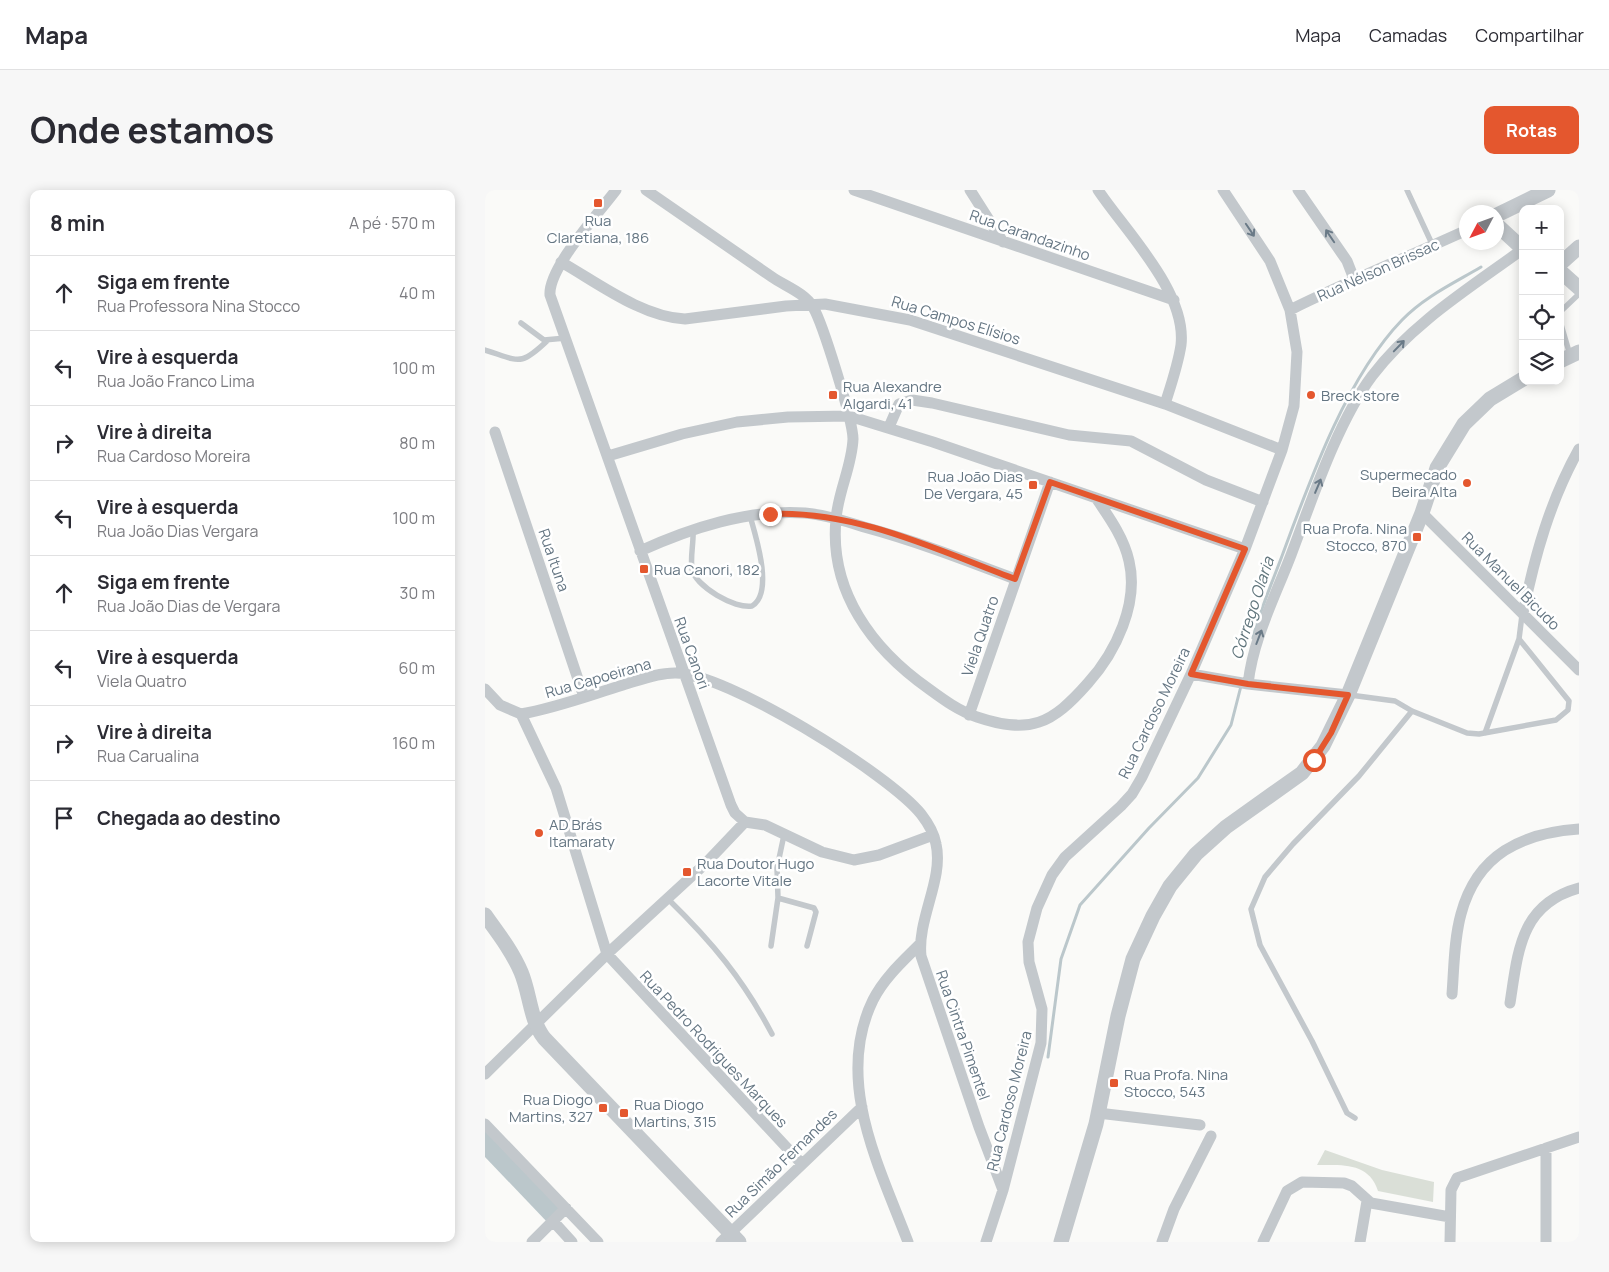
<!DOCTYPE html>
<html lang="pt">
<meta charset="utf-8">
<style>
body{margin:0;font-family:Manrope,sans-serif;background:#f7f7f7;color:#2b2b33}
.controls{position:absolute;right:15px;top:15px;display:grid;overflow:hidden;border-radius:10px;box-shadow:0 2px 12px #0003}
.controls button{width:45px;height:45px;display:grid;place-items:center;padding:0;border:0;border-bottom:1px solid #e1e1e2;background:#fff;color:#2b2b33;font:25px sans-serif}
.compass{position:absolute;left:974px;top:15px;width:45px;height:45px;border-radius:50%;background:#fff;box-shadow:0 2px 12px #0003;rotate:229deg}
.stop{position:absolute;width:15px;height:15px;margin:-11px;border:4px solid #e4572e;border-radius:50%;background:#fff}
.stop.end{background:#e4572e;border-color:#fff;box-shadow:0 1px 5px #0008}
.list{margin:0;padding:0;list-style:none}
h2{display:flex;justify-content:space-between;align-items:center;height:65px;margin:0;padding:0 20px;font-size:21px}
h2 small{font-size:16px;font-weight:400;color:#7c7c81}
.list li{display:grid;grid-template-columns:32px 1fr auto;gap:15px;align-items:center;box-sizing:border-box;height:75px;padding:0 20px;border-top:1px solid #e1e1e2}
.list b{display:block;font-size:19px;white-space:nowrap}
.list p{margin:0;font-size:16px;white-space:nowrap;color:#7c7c81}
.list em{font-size:16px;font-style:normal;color:#7c7c81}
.icon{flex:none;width:28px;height:28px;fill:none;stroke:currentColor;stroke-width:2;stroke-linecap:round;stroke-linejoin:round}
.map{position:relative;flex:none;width:1094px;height:1052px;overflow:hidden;border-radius:10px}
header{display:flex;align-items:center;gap:30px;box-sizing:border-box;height:70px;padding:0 25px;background:#fff;border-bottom:1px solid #e1e1e2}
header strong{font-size:24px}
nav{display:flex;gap:28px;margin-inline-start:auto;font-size:18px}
.intro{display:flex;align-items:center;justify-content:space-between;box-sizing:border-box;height:120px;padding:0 30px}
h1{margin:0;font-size:35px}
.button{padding:12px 22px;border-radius:10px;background:#e4572e;color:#fff;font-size:18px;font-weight:700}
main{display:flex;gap:30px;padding:0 30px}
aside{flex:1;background:#fff;border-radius:10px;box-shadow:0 2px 12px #0003}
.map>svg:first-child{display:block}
.green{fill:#dadfd7}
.water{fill:#bbc7cb}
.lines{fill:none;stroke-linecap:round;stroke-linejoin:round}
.stream{stroke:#bbc7cb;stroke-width:3}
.service{stroke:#c3c8cc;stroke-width:5.5}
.minor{stroke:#c3c8cc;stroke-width:11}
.tertiary{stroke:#c3c8cc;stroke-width:15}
.oneway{stroke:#6a7a87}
.route{stroke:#e4572e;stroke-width:6}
.poi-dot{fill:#e4572e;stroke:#fff;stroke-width:2}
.labels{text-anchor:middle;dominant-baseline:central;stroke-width:5;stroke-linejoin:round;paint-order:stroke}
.poi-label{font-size:15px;fill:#657683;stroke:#fff;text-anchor:start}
.street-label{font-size:15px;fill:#657683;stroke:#fff}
.water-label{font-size:16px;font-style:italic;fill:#60757c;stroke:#fff}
</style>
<header>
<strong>Mapa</strong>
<nav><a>Mapa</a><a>Camadas</a><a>Compartilhar</a></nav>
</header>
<div class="intro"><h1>Onde estamos</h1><a class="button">Rotas</a></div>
<main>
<aside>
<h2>8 min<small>A pé · 570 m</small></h2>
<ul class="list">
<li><svg class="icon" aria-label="ahead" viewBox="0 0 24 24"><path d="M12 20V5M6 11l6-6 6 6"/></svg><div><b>Siga em frente</b><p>Rua Professora Nina Stocco</p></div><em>40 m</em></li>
<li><svg class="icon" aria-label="left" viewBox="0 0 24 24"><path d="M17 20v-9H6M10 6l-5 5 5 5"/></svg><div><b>Vire à esquerda</b><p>Rua João Franco Lima</p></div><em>100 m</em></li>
<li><svg class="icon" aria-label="right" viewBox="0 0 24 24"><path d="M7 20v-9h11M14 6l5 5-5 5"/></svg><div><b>Vire à direita</b><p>Rua Cardoso Moreira</p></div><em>80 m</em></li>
<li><svg class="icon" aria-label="left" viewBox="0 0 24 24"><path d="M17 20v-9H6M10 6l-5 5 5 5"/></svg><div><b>Vire à esquerda</b><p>Rua João Dias Vergara</p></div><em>100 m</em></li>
<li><svg class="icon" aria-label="ahead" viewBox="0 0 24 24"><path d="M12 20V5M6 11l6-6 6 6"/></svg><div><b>Siga em frente</b><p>Rua João Dias de Vergara</p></div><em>30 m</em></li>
<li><svg class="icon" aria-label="left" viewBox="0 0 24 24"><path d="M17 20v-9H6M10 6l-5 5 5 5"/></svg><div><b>Vire à esquerda</b><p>Viela Quatro</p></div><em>60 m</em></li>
<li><svg class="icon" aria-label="right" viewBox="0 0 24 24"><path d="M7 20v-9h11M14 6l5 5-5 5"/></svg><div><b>Vire à direita</b><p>Rua Carualina</p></div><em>160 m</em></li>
<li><svg class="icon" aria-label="arrive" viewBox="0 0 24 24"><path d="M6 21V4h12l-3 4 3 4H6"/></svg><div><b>Chegada ao destino</b></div></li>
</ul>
</aside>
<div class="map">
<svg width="1094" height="1052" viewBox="0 0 1094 1052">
<rect width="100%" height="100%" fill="#fafaf8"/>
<path class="green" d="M840,960L897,980L949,992L948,1012L893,1001C884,972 857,975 832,975Z"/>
<path class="water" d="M0,936L79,1018L64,1034L0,967Z"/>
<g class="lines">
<path class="stream" d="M768,448C775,420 787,393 797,366C825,290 861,188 917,130C939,107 969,93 996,77
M563,867L576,769L595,715L664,638L713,588L746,535L756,496"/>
<path class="service" d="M922,0L948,56
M1075,122L1094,104
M1075,131L1085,165
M36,133L59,150L81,148
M0,160C35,171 35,177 63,150
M208,339C209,352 205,367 207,379C211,397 250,419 267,416C289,403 271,347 265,326
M865,505L910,511L927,521L982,543L994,544L1071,530L1083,520L1084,511L1034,449L1037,425
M1000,543L1034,449
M293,708L329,718L331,722L322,756
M183,709C227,752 258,789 287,844
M286,756L293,708L292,678L299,645
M870,928L862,923L827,851L775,755L766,719L780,687L808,654L874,586L927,521"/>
<path class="minor" d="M161,0C203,29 245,58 287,87C300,96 320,103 328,117C338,134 368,231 368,249C367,276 353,302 351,329C344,401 387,459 444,499C459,510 474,521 492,527C545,545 567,534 603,493C631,462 654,413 644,371C639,348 624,327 611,308
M369,0L689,110
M485,0L518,52
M613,0C641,42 702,102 696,155C693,175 686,195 680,214
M813,0L862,71L869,89
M76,72C113,93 157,127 200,129L301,116L340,114L425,130L680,214L797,260
M805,120C863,91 923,67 982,40
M404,237L414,214L427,210L447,213L584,245L646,251L721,290L778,312
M10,242L99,507
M123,266L197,244L252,232L303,227L364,226L448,252L760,359
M937,323L1094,480
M155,361C206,338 263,319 320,323C341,325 360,331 379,337C431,351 480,370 530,389
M1038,423C1050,365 1065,311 1094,259
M706,484L763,494L863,505
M763,494C768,449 790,407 806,365C827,310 852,233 887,186C926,134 986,97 1038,59
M0,499L15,515L36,524C71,518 105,505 138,495C155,490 172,483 190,483C240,482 404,584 436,624C443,633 449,643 451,654C459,689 432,729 436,766L494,937L518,1000
M36,524L71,598L122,764L316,973
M484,525L565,292
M260,632L280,635L337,662L369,670L394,665L448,645
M967,804C969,778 969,749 976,724C992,664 1037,643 1094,639
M1025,813C1033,762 1035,714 1094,698
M0,884L122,764L221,673L260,632L250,623L246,615L65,105C63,78 114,23 131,0
M613,923L715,935
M0,934L113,1052
M1061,958V1052
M68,1031L87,1052
M47,1052L81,1018
M236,1052L377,917
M423,1052C394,976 349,890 388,810C399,788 418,771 435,754
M501,1052L518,1000L556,853L557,819L544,772L543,752L552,718L567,685L580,667L636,616L647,604L657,587L706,484L760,359L797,260L809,216L812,162L805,120L785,71L738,0
M677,1052L689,1019L726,946
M778,1052L802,1001L817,992L859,993L867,996L886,1013L965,1027
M875,1052L882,1011
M965,1052L966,1000L972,988L1094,947"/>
<path class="tertiary" d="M1012,25L1063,0
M1012,35L1038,59
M1075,74L1094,57
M1075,81L1094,98
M1075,171L1094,162
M0,725C13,743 27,761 36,782C45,803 45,830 59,848L254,1052
M576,1052L611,934L633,826L648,769L668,726L685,696L711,664L741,637L817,583L838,556L863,505L937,323L952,278L979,234L1005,209L1038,189"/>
</g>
<defs><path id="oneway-shaft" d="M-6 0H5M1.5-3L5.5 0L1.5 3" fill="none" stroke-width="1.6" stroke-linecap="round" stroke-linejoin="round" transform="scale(1.25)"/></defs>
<g class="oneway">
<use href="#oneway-shaft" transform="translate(765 40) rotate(56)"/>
<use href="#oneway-shaft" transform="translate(845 46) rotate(-124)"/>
<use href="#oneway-shaft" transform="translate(914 156) rotate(-46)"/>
<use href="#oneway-shaft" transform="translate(833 296) rotate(-67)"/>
<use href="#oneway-shaft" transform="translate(774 447) rotate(-69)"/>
</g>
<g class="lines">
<path class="route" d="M285,324C370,320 452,360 530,389L565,292L760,359L706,484L763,494L863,505L846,543L829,570"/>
</g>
<g class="poi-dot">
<rect x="108" y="8" width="10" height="10" rx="2.5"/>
<rect x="343" y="200" width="10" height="10" rx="2.5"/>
<circle cx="826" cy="205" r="5"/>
<circle cx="982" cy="293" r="5"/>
<rect x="543" y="290" width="10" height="10" rx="2.5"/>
<rect x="927" y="342" width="10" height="10" rx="2.5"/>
<rect x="154" y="374" width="10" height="10" rx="2.5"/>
<circle cx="54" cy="643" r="5"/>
<rect x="197" y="677" width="10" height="10" rx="2.5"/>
<rect x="624" y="888" width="10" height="10" rx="2.5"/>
<rect x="113" y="913" width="10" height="10" rx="2.5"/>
<rect x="134" y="918" width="10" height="10" rx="2.5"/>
</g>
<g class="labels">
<g class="poi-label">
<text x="113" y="30" text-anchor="middle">Rua<tspan x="113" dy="17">Claretiana, 186</tspan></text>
<text x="358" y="196">Rua Alexandre<tspan x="358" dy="17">Algardi, 41</tspan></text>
<text x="836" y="205">Breck store</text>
<text x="972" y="284" text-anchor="end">Supermecado<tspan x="972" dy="17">Beira Alta</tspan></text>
<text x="538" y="286" text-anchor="end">Rua João Dias<tspan x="538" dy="17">De Vergara, 45</tspan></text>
<text x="922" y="338" text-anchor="end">Rua Profa. Nina<tspan x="922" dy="17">Stocco, 870</tspan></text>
<text x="169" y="379">Rua Canori, 182</text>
<text x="64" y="634">AD Brás<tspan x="64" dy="17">Itamaraty</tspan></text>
<text x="212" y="673">Rua Doutor Hugo<tspan x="212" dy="17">Lacorte Vitale</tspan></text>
<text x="639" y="884">Rua Profa. Nina<tspan x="639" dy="17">Stocco, 543</tspan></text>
<text x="108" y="909" text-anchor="end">Rua Diogo<tspan x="108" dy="17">Martins, 327</tspan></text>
<text x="149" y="914">Rua Diogo<tspan x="149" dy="17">Martins, 315</tspan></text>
</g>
<g class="street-label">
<text transform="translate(545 45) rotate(19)">Rua Carandazinho</text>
<text transform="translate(893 80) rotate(-24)">Rua Nélson Brissac</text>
<text transform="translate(471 130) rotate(17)">Rua Campos Elísios</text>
<text transform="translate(69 370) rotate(71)">Rua Ituna</text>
<text transform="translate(1026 391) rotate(45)">Rua Manuel Bicudo</text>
<text transform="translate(495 446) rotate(-71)">Viela Quatro</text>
<text transform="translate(207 463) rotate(70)">Rua Canori</text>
<text transform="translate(113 488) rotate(-16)">Rua Capoeirana</text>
<text transform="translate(669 523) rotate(-64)">Rua Cardoso Moreira</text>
<text transform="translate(478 845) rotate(71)">Rua Cintra Pimentel</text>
<text transform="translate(229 859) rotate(47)">Rua Pedro Rodrigues Marques</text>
<text transform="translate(524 911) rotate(-76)">Rua Cardoso Moreira</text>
<text transform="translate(296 973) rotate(-44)">Rua Simão Fernandes</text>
</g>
<g class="water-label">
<text transform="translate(767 418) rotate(-72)">Córrego Olaria</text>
</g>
</g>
</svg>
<div class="controls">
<button>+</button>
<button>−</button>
<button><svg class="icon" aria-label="locate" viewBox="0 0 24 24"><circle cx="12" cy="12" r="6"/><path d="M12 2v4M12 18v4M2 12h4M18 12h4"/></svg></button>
<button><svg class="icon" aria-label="layers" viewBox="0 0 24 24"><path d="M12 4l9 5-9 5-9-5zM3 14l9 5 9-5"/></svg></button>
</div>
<svg class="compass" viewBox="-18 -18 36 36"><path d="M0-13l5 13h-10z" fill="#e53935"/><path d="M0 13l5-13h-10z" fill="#7c7c81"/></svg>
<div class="stop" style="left:829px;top:570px"></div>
<div class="stop end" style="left:285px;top:324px"></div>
</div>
</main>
